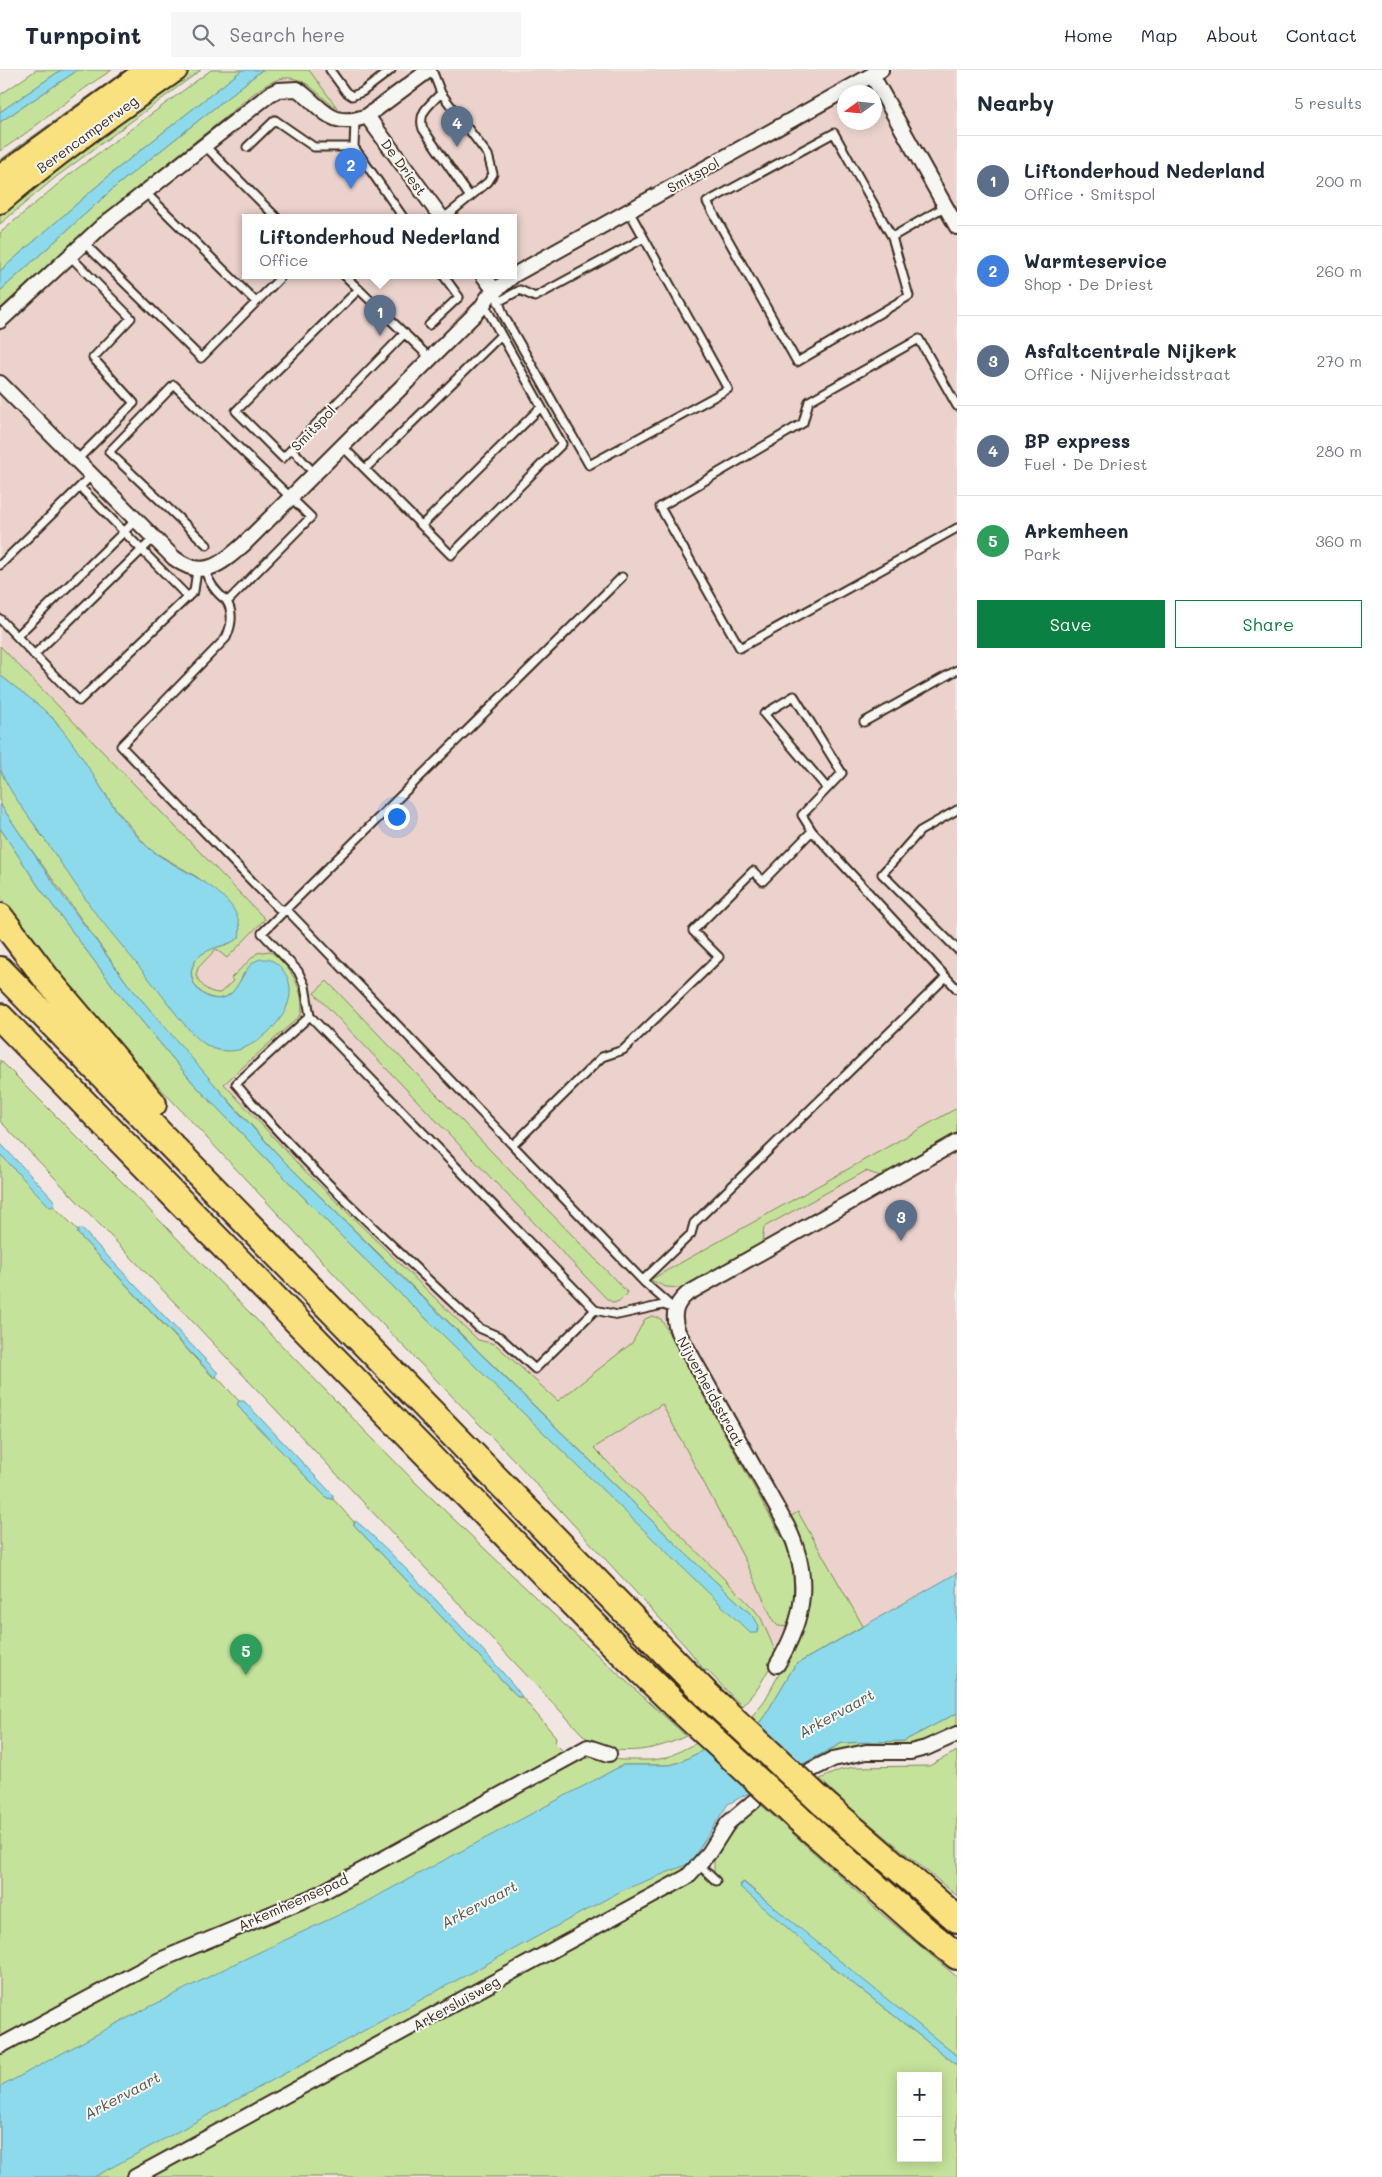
<!DOCTYPE html>
<meta charset="utf-8">
<style>
body{margin:0;font-family:Mali,sans-serif;background:#f6f6f7;color:#1f2937}
.controls{position:absolute;right:15px;bottom:15px;display:grid;overflow:hidden;border-radius:0px;box-shadow:0 2px 12px #0003}
.controls button{width:45px;height:45px;display:grid;place-items:center;padding:0;border:0;border-bottom:1px solid #e0e1e3;background:#fff;color:#1f2937;font:25px sans-serif}
.compass{position:absolute;left:837px;top:15px;width:45px;height:45px;border-radius:50%;background:#fff;box-shadow:0 2px 12px #0003;rotate:255deg}
.you{position:absolute;left:396px;top:746px;width:18px;height:18px;margin:-12px;border:4px solid #fff;border-radius:50%;background:#1a73e8;box-shadow:0 0 0 8px #1a73e833}
.badge{display:grid;place-items:center;width:32px;height:32px;border-radius:50%;background:#0b8043;color:#fff;font-size:16px;font-weight:700}
.pin{position:absolute;translate:-50% -41px;filter:drop-shadow(0 1px 2px #0008)}
.pin::after{content:'';position:absolute;top:26px;width:18px;height:15px;background:inherit;clip-path:polygon(0 0,100% 0,50% 100%)}
.popup{position:absolute;left:242px;top:144px;width:275px;height:65px;box-sizing:border-box;display:grid;place-content:center;border-radius:0px;background:#fff;filter:drop-shadow(0 1px 4px #0005);font-size:16px;white-space:nowrap;color:#747a83}
.popup b{font-size:19px;color:#1f2937}
.popup::after{content:'';position:absolute;left:50%;top:100%;margin-left:-10px;border:10px solid transparent;border-top-color:#fff}
.list{margin:0;padding:0;list-style:none}
h2{display:flex;justify-content:space-between;align-items:center;height:65px;margin:0;padding:0 20px;font-size:21px}
h2 small{font-size:16px;font-weight:400;color:#747a83}
.list li{display:grid;grid-template-columns:32px 1fr auto;gap:15px;align-items:center;box-sizing:border-box;height:90px;padding:0 20px;border-top:1px solid #e0e1e3}
.list b{display:block;font-size:19px;white-space:nowrap}
.list p{margin:0;font-size:16px;white-space:nowrap;color:#747a83}
.list em{font-size:16px;font-style:normal;color:#747a83}
.actions{display:flex;gap:10px;padding:15px 20px}
.actions a{flex:1;padding:11px 0;border:1px solid #0b8043;border-radius:0px;text-align:center;font-size:18px;color:#0b8043}
.actions .main{background:#0b8043;color:#fff}
.icon{flex:none;width:28px;height:28px;fill:none;stroke:currentColor;stroke-width:2;stroke-linecap:round;stroke-linejoin:round}
.map{position:relative;flex:none;width:957px;height:2107px;overflow:hidden}
header{display:flex;align-items:center;gap:30px;box-sizing:border-box;height:70px;padding:0 25px;background:#fff;border-bottom:1px solid #e0e1e3}
header strong{font-size:24px}
nav{display:flex;gap:28px;margin-inline-start:auto;font-size:18px}
.search{width:350px;height:45px;background:#f6f6f7;display:flex;align-items:center;gap:12px;box-sizing:border-box;padding:0 18px;border-radius:0px;color:#747a83;font-size:19px}
main{display:flex}
aside{flex:1;background:#fff}
.map>svg:first-child{display:block}
.built{fill:#ebd2cc;fill-rule:evenodd}
.green{fill:#c4e29a;stroke:#80865c;fill-rule:evenodd}
.water{fill:#8ddaec;stroke:#6c949a}
.lines{fill:none;stroke-linecap:round;stroke-linejoin:round}
.service-casing{stroke:#3b2a1e;stroke-width:11}
.minor-casing{stroke:#3b2a1e;stroke-width:18}
.primary-casing{stroke:#3b2a1e;stroke-width:26}
.motorway-casing{stroke:#3b2a1e;stroke-width:30}
.service{stroke:#f6f6f2;stroke-width:7}
.minor{stroke:#f6f6f2;stroke-width:14}
.primary{stroke:#fae180;stroke-width:22}
.motorway{stroke:#fae180;stroke-width:26}
.motorway-bridge-casing{stroke:#3b2a1e;stroke-width:30;stroke-linecap:butt}
.motorway-bridge{stroke:#fae180;stroke-width:26}
.labels{text-anchor:middle;dominant-baseline:central;stroke-width:4;stroke-linejoin:round;paint-order:stroke}
.street-label{font-size:14px;fill:#3b2a1e;stroke:#f6f6f2}
.water-label{font-size:15px;font-style:italic;fill:#505652;stroke:#f6f6f2}
</style>
<header>
<strong>Turnpoint</strong>
<div class="search"><svg class="icon" aria-label="search" viewBox="0 0 24 24"><circle cx="10" cy="10" r="6"/><path d="M15 15l6 6"/></svg>Search here</div>
<nav><a>Home</a><a>Map</a><a>About</a><a>Contact</a></nav>
</header>
<main>
<div class="map">
<svg width="957" height="2107" viewBox="0 0 957 2107">
<rect width="100%" height="100%" fill="#f1e6e1"/>
<filter id="ink" filterUnits="userSpaceOnUse"><feTurbulence type="fractalNoise" baseFrequency=".02" numOctaves="2"/><feDisplacementMap in="SourceGraphic" scale="10" xChannelSelector="R" yChannelSelector="G"/><feConvolveMatrix kernelMatrix="1 2 1 2 8 2 1 2 1" color-interpolation-filters="sRGB"/></filter>
<g filter="url(#ink)">
<path class="built" d="M254,0H957V1509L861,1565L793,1589L761,1564L760,1546L337,1137L225,1020L0,718V228ZM844,22H874V52H844ZM246,147H514V205H246Z"/>
<path class="green" d="M36,0H61L0,42V25Z
M78,0H112C73,24 39,56 0,81V52Z
M125,0H142L0,102V90Z
M184,0H201L56,107L0,154V141Z
M211,0H242L112,103L0,201V163L70,104Z
M262,0H309L338,39C319,28 308,6 284,8C264,11 238,37 222,50C145,110 71,173 0,239V221L116,116Z
M0,576L265,849L227,888L216,879L198,898L196,905C201,916 208,923 220,923L233,911L231,908L257,883L269,881C289,893 306,921 301,945L224,1014L299,1095L478,1270L495,1274L558,1331L632,1273L645,1249L652,1246L661,1249L786,1475C796,1504 795,1528 790,1557L778,1556L774,1552L747,1494L662,1334L594,1378L754,1539L761,1548L777,1585L758,1618L742,1636C729,1624 719,1612 707,1600L705,1601L687,1578L515,1391L352,1223L148,1005L75,924L7,837L0,826V758L39,817L116,920L194,1014L345,1170L750,1562L754,1547L687,1485L284,1091L201,1000L127,913L25,771L0,734V700L39,762L186,955L207,976L226,981L275,954L288,934L244,903C240,911 236,920 229,925C210,938 183,913 194,893C204,877 216,879 230,873C234,871 237,865 240,861L235,844L226,831L197,807L149,779L115,738L55,650L0,605Z
M327,911L628,1223L621,1230L614,1233L607,1229L314,923Z
M0,990L124,1114L417,1414L555,1546L686,1666C656,1681 610,1690 583,1665L177,1235L0,1051Z
M957,1038V1062L880,1106L866,1101L764,1157L762,1173L681,1218L666,1217L650,1210Z
M0,1084L78,1160V1164L213,1307L216,1306L239,1331L242,1341L327,1428L333,1429L354,1452V1455L518,1627H522L556,1667L555,1673L574,1692L593,1687L622,1690H652L666,1688L753,1645L765,1630L794,1577L809,1513L806,1486L791,1446L798,1442L863,1556L795,1595L766,1644L760,1652L680,1692L670,1695H623L596,1710L714,1803V1787L725,1770L759,1733L876,1839L957,1907V1986L834,1888L745,1813L743,1812L740,1815L836,1900L957,1995V2107H0ZM901,2006H938V2088H901Z
M957,1643V1658L937,1668L912,1676H867L807,1696L804,1694L842,1673L904,1671Z
M957,1681V1826L846,1734L820,1709L840,1700L854,1697L929,1696Z"/>
<path class="water" d="M61,0H78L0,52V42Z
M242,0H262L116,116L0,221V201L112,103Z
M0,605C18,620 40,634 55,651C90,691 110,744 150,779C176,801 248,822 239,868C224,879 199,876 192,898C190,904 192,911 196,917C199,922 205,926 211,928C243,936 239,886 266,889C272,889 278,894 282,899C307,929 269,971 238,980C229,982 215,981 208,976C190,966 170,935 157,919C136,892 114,867 93,840C76,816 60,791 43,767C29,746 10,724 1,701C0,694 0,682 0,675C0,651 0,628 0,605Z
M0,734L57,818L127,913L240,1044L284,1091L380,1186L687,1485L754,1547L759,1556L757,1563H750L345,1170L194,1014L116,920L39,817L0,758Z
M0,1073L50,1126L55,1132L52,1137H50L0,1084Z
M82,1159L218,1303L215,1308L78,1164V1160Z
M239,1331H244L333,1425V1429L327,1428L242,1341L237,1334Z
M355,1451C368,1456 513,1609 522,1627H518L354,1455Z
M957,1503V1643L904,1671L842,1673L728,1734L694,1787L686,1795L623,1820L94,2107H0V2017L114,1955L234,1894L362,1834L623,1695H670L680,1692L760,1652L766,1644L795,1595Z
M743,1812L957,1986V1995L836,1900L740,1817Z"/>
<g class="lines">
<g class="service-casing">
<path id="service" d="M330,0L346,22L352,26L362,22L391,0
M432,0L441,23L488,85L493,104L488,112L445,147
M441,23C431,34 417,42 423,59L470,127
M355,51L354,77L403,147
M204,75L276,147
M247,77L275,50L314,77H354
M145,122L256,232
M892,167L834,63L707,132L797,292L909,226L892,167L946,136
M84,173L201,288L283,205
M70,186L131,248L93,288L134,333L77,390
M344,205L430,288
M359,219L236,341L283,388L405,263
M495,221L504,246L589,395L721,323L728,319L629,141
M498,232L520,220L535,227L644,168
M429,255L459,227L443,205
M957,336L919,269L809,331L803,353L660,437L740,578L957,458
M342,376L451,485L562,374L484,234
M292,379L315,404
M365,399L501,265
M80,417L188,527
M422,455L541,337
M0,495L92,405
M205,500C208,511 216,523 226,530H229L311,447L174,315L109,382L207,475
M226,530C234,542 232,555 226,568L121,676L278,838L287,840L645,1213L671,1236
M0,549L79,631L194,521L197,500
M17,566L136,450
M34,585L154,468
M864,652L957,600
M827,718L764,644L794,626L842,703L802,745L812,761L957,919
M957,740L920,761L882,804L957,879
M310,946L305,916L298,901L262,863L622,507
M513,1075L602,987L623,980L719,887L693,861L753,801L763,811L812,761
M643,1210L691,1164L694,1153L946,907
M595,1240L310,946L236,1014C310,1102 397,1179 479,1258L500,1267L535,1299L595,1240L618,1245L663,1235L675,1239
M699,1795L716,1811"/>
</g>
<g class="minor-casing">
<path id="minor" d="M872,5L957,157
M367,46L441,147
M483,205L495,221
M0,251L102,156L270,24L278,20L297,19C324,38 330,60 367,46L429,0
M0,313L174,488C203,510 220,495 244,474L481,238L488,227L514,205L881,0
M777,1595C805,1549 812,1506 787,1456L678,1262C672,1246 674,1235 687,1224L957,1072
M811,1700L833,1689L866,1682H910L926,1678L957,1664
M0,1976L160,1890L319,1824L588,1677L609,1684
M135,2107L687,1807L709,1783L728,1753L754,1731"/>
</g>
<g class="primary-casing">
<path id="primary" d="M0,107L147,0
M0,132C55,84 116,42 176,0"/>
</g>
<g class="motorway-casing">
<path id="motorway" d="M0,847L47,909L153,1034
M0,900L707,1625
M0,947L591,1552L680,1639
M822,1732L957,1849
M796,1746L926,1861L957,1886"/>
</g>
<use href="#service" class="service"/>
<use href="#minor" class="minor"/>
<use href="#primary" class="primary"/>
<use href="#motorway" class="motorway"/>
<g class="motorway-bridge-casing">
<path id="motorway-bridge" d="M707,1625L822,1732
M680,1639L796,1746"/>
</g>
<use href="#motorway-bridge" class="motorway-bridge"/>
</g>
</g>
<g class="labels">
<g class="street-label">
<text transform="translate(87 64) rotate(-36)">Berencamperweg</text>
<text transform="translate(404 97) rotate(54)">De Driest</text>
<text transform="translate(693 105) rotate(-29)">Smitspol</text>
<text transform="translate(313 358) rotate(-46)">Smitspol</text>
<text transform="translate(711 1321) rotate(61)">Nijverheidsstraat</text>
<text transform="translate(293 1832) rotate(-24)">Arkemheensepad</text>
<text transform="translate(456 1933) rotate(-29)">Arkersluisweg</text>
</g>
<g class="water-label">
<text transform="translate(836 1643) rotate(-29)">Arkervaart</text>
<text transform="translate(479 1834) rotate(-28)">Arkervaart</text>
<text transform="translate(122 2025) rotate(-28)">Arkervaart</text>
</g>
</g>
</svg>
<div class="controls">
<button>+</button>
<button>−</button>
</div>
<svg class="compass" viewBox="-18 -18 36 36"><path d="M0-13l5 13h-10z" fill="#e53935"/><path d="M0 13l5-13h-10z" fill="#747a83"/></svg>
<div class="you"></div>
<div class="pin badge" style="left:380px;top:266px;background:#5c6f8a">1</div>
<div class="popup"><b>Liftonderhoud Nederland</b>Office</div>
<div class="pin badge" style="left:351px;top:119px;background:#3f7fe0">2</div>
<div class="pin badge" style="left:901px;top:1171px;background:#5c6f8a">3</div>
<div class="pin badge" style="left:457px;top:77px;background:#5c6f8a">4</div>
<div class="pin badge" style="left:246px;top:1605px;background:#2e9e5b">5</div>
</div>
<aside>
<h2>Nearby<small>5 results</small></h2>
<ul class="list">
<li><span class="badge" style="background:#5c6f8a">1</span><div><b>Liftonderhoud Nederland</b><p>Office · Smitspol</p></div><em>200 m</em></li>
<li><span class="badge" style="background:#3f7fe0">2</span><div><b>Warmteservice</b><p>Shop · De Driest</p></div><em>260 m</em></li>
<li><span class="badge" style="background:#5c6f8a">3</span><div><b>Asfaltcentrale Nijkerk</b><p>Office · Nijverheidsstraat</p></div><em>270 m</em></li>
<li><span class="badge" style="background:#5c6f8a">4</span><div><b>BP express</b><p>Fuel · De Driest</p></div><em>280 m</em></li>
<li><span class="badge" style="background:#2e9e5b">5</span><div><b>Arkemheen</b><p>Park</p></div><em>360 m</em></li>
</ul>
<div class="actions"><a class="main">Save</a><a>Share</a></div>
</aside>
</main>
